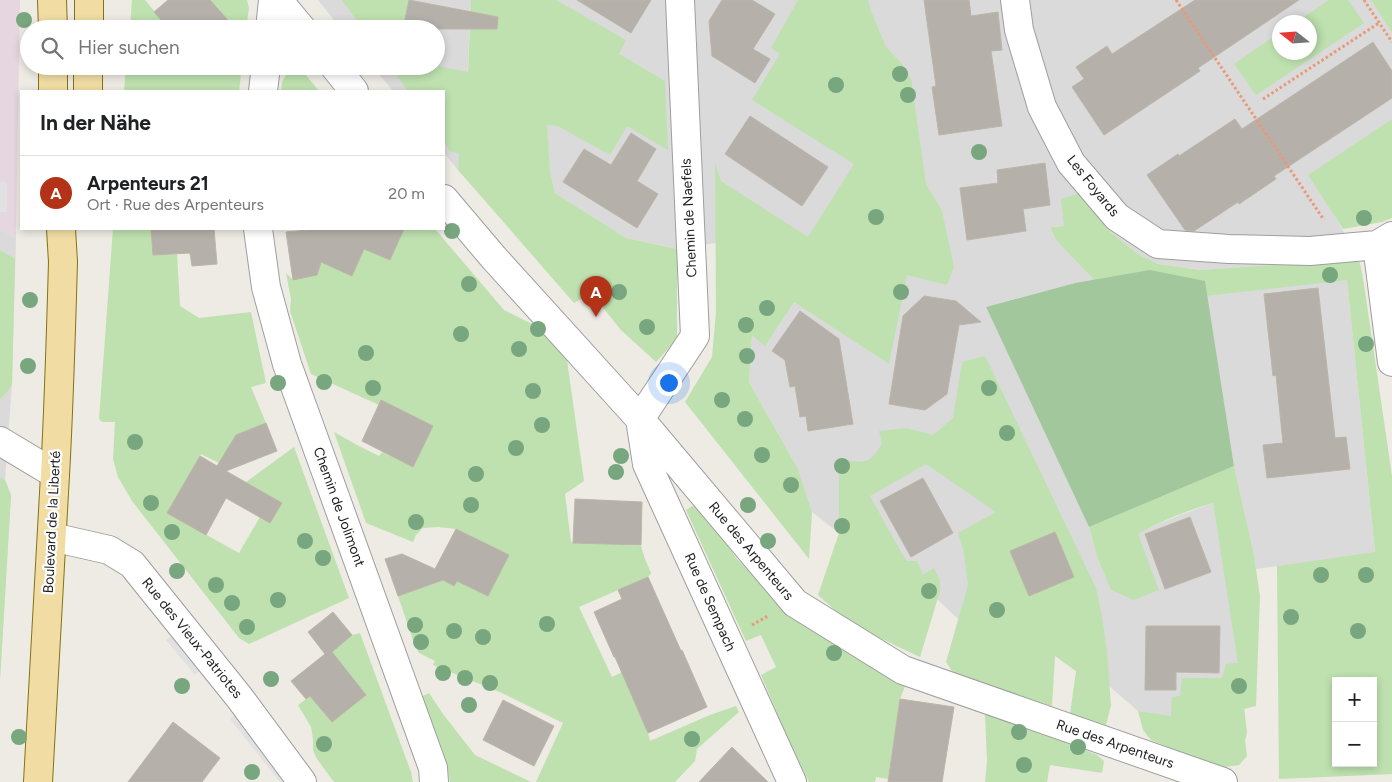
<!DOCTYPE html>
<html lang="de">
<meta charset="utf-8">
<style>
body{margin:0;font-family:Figtree,sans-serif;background:#f6f6f6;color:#202124}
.controls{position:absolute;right:15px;bottom:15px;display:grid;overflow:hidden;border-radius:0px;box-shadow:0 2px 8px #0003}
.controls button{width:45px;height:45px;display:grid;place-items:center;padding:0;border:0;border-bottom:1px solid #e0e0e0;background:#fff;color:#202124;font:25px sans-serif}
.compass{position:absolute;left:1272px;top:15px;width:45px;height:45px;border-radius:50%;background:#fff;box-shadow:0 2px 8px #0003;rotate:287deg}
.you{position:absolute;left:668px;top:382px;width:18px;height:18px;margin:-12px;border:4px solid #fff;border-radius:50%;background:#1a73e8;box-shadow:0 0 0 8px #1a73e833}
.badge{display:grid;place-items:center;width:32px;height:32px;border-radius:50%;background:#b23317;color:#fff;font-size:16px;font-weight:700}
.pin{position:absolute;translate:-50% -41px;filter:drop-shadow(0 1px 2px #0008)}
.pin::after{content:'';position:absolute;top:26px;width:18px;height:15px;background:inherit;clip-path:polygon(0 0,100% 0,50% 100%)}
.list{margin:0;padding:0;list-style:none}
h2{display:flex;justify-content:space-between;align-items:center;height:65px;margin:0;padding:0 20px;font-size:21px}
h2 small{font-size:16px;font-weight:400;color:#757577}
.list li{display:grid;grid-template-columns:32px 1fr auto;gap:15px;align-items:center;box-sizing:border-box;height:75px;padding:0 20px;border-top:1px solid #e0e0e0}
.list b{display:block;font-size:19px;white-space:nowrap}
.list p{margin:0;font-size:16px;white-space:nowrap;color:#757577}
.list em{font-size:16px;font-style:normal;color:#757577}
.icon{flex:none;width:28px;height:28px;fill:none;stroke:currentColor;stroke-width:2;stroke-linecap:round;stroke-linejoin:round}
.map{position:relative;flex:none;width:1392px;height:782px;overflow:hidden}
.search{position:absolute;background:#fff;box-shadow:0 2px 8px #0003;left:20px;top:20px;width:425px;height:55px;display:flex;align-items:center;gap:12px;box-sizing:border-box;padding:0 18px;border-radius:28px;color:#757577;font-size:19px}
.panel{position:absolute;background:#fff;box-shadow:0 2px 8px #0003;left:20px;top:90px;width:425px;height:140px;border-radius:0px}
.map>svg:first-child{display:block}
.residential{fill:#dadada;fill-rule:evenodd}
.industrial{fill:#e5d6df}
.grass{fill:#bee1af;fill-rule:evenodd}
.forest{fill:#a2c79d}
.parking{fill:#e1e1e1}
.building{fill:#b5b1aa;stroke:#bcb5a8}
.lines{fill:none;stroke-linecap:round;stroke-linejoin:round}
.minor-casing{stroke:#9e9e9e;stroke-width:30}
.major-casing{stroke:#847311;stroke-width:30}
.path{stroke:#e99878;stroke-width:3;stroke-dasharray:2.5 2.5;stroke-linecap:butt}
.minor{stroke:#fff;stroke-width:28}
.major{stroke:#f1dda4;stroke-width:28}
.tree{fill:#78a67f}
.labels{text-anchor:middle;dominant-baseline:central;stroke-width:4.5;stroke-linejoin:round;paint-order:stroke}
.street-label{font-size:14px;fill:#1d1d1d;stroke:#fff}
</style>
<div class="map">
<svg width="1392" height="782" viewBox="0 0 1392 782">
<rect width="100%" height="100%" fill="#edebe3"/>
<path class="residential" d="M318,0H471L467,83L458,170L444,153V91H393L372,66H436V29H341Z
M537,0H1392V201L1333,213L1359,259L1201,270L1158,264L1138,254L1109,231L1080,193L1064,226L1050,227L1056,240L1094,280L1075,283L986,307L1089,527L1097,555L1148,528L1180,515L1213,503L1239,663L1247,733L1138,711L1109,686L1076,671L1054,655L958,619L937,599L878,563L812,512L798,469L749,382L752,335L715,165L716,243L677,249L626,238L555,193L550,171ZM1280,22H1310V52H1280Z
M0,229L16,238L12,384L5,480L11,495L0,680Z
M1347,279L1375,553L1256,569L1234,466L1207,296Z"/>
<path class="industrial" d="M0,0H20L16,238L0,229Z"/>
<path class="grass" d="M132,0H145L169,29H130Z
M210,0H247L249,8L246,29H223L230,22Z
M342,0H409L404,25L401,24L400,29H363Z
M471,0H556L626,40L619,54L665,81L668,150L627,126L610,155L558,126L547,125L550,171L555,193L626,238L677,249V339L656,362L621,330L591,293L574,303L458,170L459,154L450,151L444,142V91H408L390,66H436L468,72Z
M798,0H868L871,11L886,47L902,64L911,79L926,184L942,211L954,267L947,285L907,275L889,364L794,302L765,346L752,335L749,382L798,469L812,512L809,559L685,402L712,357L716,311L715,163L721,181L808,237L854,164L752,100L780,54L771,48Z
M1329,0H1348L1364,23L1256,95L1234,64L1279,33L1280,52H1310V22H1296Z
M1371,0H1392V32Z
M126,66H242L239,91H124Z
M292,72L305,74L319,91H281L282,82L287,73Z
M1392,119V218L1382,222L1343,229L1308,175Z
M1080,193L1109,231L1138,254L1158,264L1201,270L1359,259L1363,278L1392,476V774L1279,779L1277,566L1375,552L1347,280L1207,296L1204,281L1112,277L1094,280L1056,240L1050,227L1064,226L1061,199ZM1336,681H1373V763H1336Z
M113,229H151L153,255L177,254L180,306L199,318L251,312L266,383L251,387L266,423L236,435L219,463L201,454L167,513L239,553L260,517L281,503L246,482L294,447L349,598L249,644L239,638L132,501L118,477L113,459L115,422H102L99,419Z
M404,229H435L504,310L546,331L566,353L584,481L565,494L571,542L641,546L645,559L651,573L648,577L579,607L612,677L649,659L657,675L628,688L648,733L650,741L710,715L736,706L739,712L697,749L695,761L675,782H536L563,723L502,693L433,665L435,661L419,653L415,646L398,596L423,587L433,575L454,586L457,581L509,555L456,529L438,527L423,528L416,535L413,542L366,523L334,432L359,446L379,456L382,452L413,467L379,405L311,374L290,311L291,299L286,273L293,280L316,275L321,262L364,249L390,260Z
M0,250L15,259L12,384L7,392L0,399Z
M985,356L1096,588L1102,616L1107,652L1111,705L1106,725L1070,714L1076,671L1055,656L1052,706L966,679L952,671L946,662L968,585L964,553L958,533L996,512L926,464L870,496L906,561H917L923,575L934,568L940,581V591L920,657L865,631L838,613L818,595L839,533V476L846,460C868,464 870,462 882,444L879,431L907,428L933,435L953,418L962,362Z
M1234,466L1254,556L1260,596L1256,706L1244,709L1247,733L1245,740L1247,756L1239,765L1225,767L1201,761L1151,740L1143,730L1138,711L1171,716L1172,697L1180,696L1182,678H1222L1226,664L1238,663L1213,503C1188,510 1161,521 1138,534L1159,590L1134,600L1111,590L1097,556L1089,527Z
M0,477L5,480L11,495L0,680Z
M697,503L737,559L792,613L907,681L900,699L888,779L876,777L875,782H809L789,741L761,675L776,667L761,635L746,641L686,510Z
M360,633L411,772L413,782H334L317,759L313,750V739L311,727L298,705L310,696L332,722L366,695L332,652L352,635Z
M429,693L443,714L475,755L531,782H450C446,753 432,724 421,697Z
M985,715H998L1097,755L1104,761L1102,773L1050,765L1047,782H985L987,761Z"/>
<path class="forest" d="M1150,270L1205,281L1234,466L1089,527L986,307L1075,283Z"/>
<path class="parking" d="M0,182H7V212H0Z
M173,635L201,670L195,675L166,640Z
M237,713L291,782H280L230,719Z"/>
<path class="building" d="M168,0H210L236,29H169L154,12Z
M409,0L498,17L497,29H403Z
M577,0H651L631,33Z
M722,0H752L775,14L753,49L770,59L755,83L712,56L709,21Z
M924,0H969L971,16L998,12L1002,50L991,51L1002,126L939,135L932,87L936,86Z
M1195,0H1299L1198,68L1200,71L1104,135L1072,87L1084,79L1076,67L1107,46L1112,54Z
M1373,42L1392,71V98L1274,176L1276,179L1239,204L1238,202L1194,231L1185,230L1147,175L1178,154L1179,156L1235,119L1242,129Z
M750,116L828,167L802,206L725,154Z
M631,133L656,149L637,181L658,194L637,228L563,182L584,149L611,165Z
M1045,163L1050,205L1023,209L1026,231L967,240L960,188L998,183L997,170Z
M151,229H214L217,264L192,266L190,253L153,255Z
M319,229H404L390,260L364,249L352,276L321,262L317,275L293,280L286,232Z
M1318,288L1335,438L1346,437L1350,469L1267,478L1263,445L1283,443L1276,375L1273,376L1264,294Z
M924,296L956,301L981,322L959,325L947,394L925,410L889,404L903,316Z
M800,311L839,339L853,424L808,431L806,416L800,417L795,386L790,387L785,360L772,351Z
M381,400L433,426L413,467L362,441Z
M266,423L277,451L226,471L282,503L270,523L226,498L206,535L167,513L200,456L217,466L236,435Z
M923,478L953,533L911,557L880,501Z
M575,499L642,502L641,545L573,543Z
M1190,517L1211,572L1165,589L1145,534Z
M456,529L509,555L488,596L457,581L454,586L443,580L398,596L385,559L402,554L435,569Z
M1055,532L1074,577L1029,596L1010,551Z
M648,577L681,651L682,650L707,707L648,733L615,657H614L594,612L622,599L618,590Z
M333,612L352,635L332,652L366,695L332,722L310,696L306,699L291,681L325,654L308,632Z
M1146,626H1220L1219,673L1176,672V690H1145Z
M900,699L954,707L942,782H888Z
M503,700L554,726L534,766L483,740Z
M173,722L220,758L202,782H128Z
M732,747L768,782H699Z"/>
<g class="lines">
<g class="minor-casing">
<path id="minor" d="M278,0L302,29
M680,0L695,336L640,419L647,464L792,782
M1015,0L1019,30L1042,107L1071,163L1117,217L1158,244L1229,249L1310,251L1377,245L1392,236
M270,29L273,0
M334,66L354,91
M263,91L266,66
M444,199L494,258L640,419L795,603L903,670L1223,782
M258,229L266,287L287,364L433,768L434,782
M1377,245L1392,362
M0,441L55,474
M52,537L109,550L132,564L239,697L302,782"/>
</g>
<g class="major-casing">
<path id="major" d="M52,0L53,29
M89,0V29
M53,66V91
M88,91V66
M38,782C43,680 50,577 55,475C59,404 61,333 63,262L61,229"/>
</g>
<path class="path" d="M1176,0L1324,220
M1364,0L1392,42
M1263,99L1379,23
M752,625L768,616"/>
<use href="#minor" class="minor"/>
<use href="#major" class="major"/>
</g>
<g class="tree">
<circle cx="24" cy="20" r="8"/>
<circle cx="900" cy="74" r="8"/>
<circle cx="836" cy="85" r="8"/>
<circle cx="908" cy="95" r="8"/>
<circle cx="979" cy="152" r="8"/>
<circle cx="876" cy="217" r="8"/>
<circle cx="1364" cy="218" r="8"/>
<circle cx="452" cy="231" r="8"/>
<circle cx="1330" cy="275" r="8"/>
<circle cx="469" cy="284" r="8"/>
<circle cx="619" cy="292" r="8"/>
<circle cx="901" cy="292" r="8"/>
<circle cx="30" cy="300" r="8"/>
<circle cx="767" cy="308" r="8"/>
<circle cx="746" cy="325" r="8"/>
<circle cx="647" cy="327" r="8"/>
<circle cx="538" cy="329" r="8"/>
<circle cx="461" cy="334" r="8"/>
<circle cx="1366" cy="344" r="8"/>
<circle cx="519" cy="349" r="8"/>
<circle cx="366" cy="353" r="8"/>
<circle cx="747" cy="356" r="8"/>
<circle cx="28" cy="366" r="8"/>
<circle cx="324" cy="382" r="8"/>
<circle cx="278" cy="383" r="8"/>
<circle cx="373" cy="388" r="8"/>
<circle cx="989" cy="388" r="8"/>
<circle cx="533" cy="391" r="8"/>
<circle cx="722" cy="400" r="8"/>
<circle cx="745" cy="419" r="8"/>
<circle cx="542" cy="425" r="8"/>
<circle cx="1007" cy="433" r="8"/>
<circle cx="135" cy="442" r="8"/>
<circle cx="516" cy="448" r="8"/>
<circle cx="762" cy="455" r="8"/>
<circle cx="621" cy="456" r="8"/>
<circle cx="842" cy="466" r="8"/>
<circle cx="616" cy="472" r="8"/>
<circle cx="476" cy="474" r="8"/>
<circle cx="791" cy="485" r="8"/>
<circle cx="151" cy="503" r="8"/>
<circle cx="471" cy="505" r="8"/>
<circle cx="748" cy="505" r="8"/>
<circle cx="416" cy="522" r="8"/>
<circle cx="842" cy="526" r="8"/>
<circle cx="172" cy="532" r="8"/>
<circle cx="305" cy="541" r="8"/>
<circle cx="768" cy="541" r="8"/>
<circle cx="323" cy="558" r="8"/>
<circle cx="177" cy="571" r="8"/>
<circle cx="1321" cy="575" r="8"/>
<circle cx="1366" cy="575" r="8"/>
<circle cx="216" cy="585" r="8"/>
<circle cx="929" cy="591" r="8"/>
<circle cx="278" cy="600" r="8"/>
<circle cx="232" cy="603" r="8"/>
<circle cx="997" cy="610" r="8"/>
<circle cx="1291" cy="617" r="8"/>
<circle cx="547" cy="624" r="8"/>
<circle cx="415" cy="625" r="8"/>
<circle cx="247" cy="627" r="8"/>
<circle cx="454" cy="631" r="8"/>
<circle cx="1358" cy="631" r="8"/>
<circle cx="483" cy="637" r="8"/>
<circle cx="421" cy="642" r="8"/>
<circle cx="834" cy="653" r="8"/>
<circle cx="443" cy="673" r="8"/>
<circle cx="465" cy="678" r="8"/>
<circle cx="271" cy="679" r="8"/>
<circle cx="490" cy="683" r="8"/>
<circle cx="182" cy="686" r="8"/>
<circle cx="1239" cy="686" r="8"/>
<circle cx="469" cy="705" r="8"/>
<circle cx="1019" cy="732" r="8"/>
<circle cx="19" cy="737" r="8"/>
<circle cx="692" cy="739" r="8"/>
<circle cx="324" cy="744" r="8"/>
<circle cx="1078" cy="747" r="8"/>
<circle cx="1024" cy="765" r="8"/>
<circle cx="252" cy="772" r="8"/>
</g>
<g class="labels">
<g class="street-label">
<text transform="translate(1093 186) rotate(51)">Les Foyards</text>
<text transform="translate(689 218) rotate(-93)">Chemin de Naefels</text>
<text transform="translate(339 507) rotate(70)">Chemin de Jolimont</text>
<text transform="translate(52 522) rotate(-87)">Boulevard de la Liberté</text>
<text transform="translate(751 551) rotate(50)">Rue des Arpenteurs</text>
<text transform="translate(710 602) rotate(66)">Rue de Sempach</text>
<text transform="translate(192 638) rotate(51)">Rue des Vieux-Patriotes</text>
<text transform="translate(1115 744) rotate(19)">Rue des Arpenteurs</text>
</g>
</g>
</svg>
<div class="controls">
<button>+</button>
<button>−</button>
</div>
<svg class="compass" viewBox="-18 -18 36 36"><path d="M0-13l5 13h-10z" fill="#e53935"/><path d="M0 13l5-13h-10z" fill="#757577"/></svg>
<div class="you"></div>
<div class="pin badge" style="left:596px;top:317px">A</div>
<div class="search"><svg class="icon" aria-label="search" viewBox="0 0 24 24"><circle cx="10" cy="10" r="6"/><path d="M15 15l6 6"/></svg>Hier suchen</div>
<section class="panel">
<h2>In der Nähe<small></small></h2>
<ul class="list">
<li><span class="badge">A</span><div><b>Arpenteurs 21</b><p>Ort · Rue des Arpenteurs</p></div><em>20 m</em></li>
</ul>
</section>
</div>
